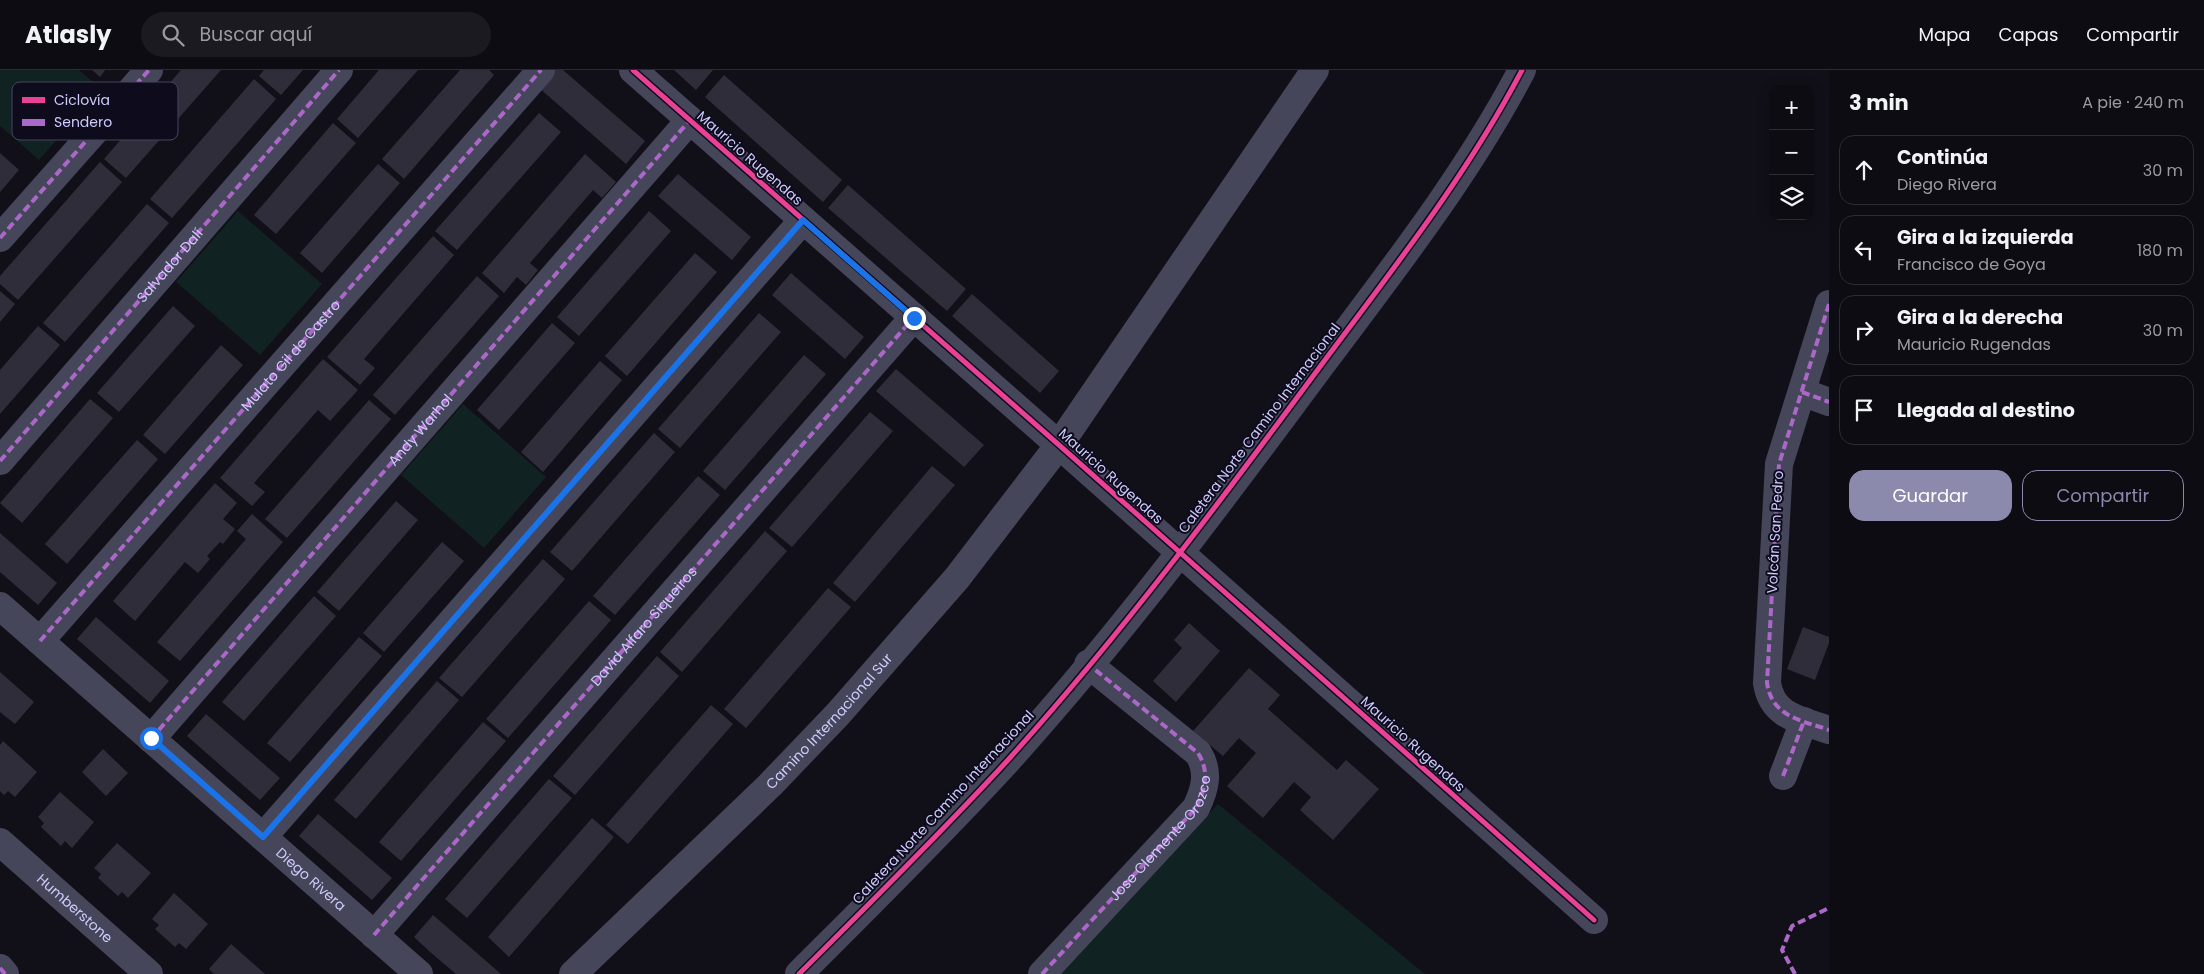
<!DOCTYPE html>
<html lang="es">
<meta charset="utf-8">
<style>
body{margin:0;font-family:Poppins,sans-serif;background:#1b1a20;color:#f1f3f6}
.controls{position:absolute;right:15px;top:15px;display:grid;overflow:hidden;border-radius:10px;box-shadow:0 2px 12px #0003}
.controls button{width:45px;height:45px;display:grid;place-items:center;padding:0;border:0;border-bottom:1px solid #2d2c32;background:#0d0c12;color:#f1f3f6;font:25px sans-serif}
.stop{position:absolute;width:15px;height:15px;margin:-11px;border:4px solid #1a73e8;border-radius:50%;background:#fff}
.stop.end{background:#1a73e8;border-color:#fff;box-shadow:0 1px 5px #0008}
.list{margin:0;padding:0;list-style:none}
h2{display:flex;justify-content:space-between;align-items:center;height:65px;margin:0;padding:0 20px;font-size:21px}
h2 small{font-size:16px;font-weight:400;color:#9a9b9f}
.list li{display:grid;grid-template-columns:32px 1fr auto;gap:15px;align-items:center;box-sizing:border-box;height:70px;margin:0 10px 10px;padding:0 10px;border:1px solid #2d2c32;border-radius:15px}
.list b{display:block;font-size:19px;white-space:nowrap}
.list p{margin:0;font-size:16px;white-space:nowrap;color:#9a9b9f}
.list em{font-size:16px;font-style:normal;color:#9a9b9f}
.actions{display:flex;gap:10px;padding:15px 20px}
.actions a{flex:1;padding:11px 0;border:1px solid #8b89ac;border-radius:15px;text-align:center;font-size:18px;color:#8b89ac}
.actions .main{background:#8b89ac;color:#fff}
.icon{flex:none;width:28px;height:28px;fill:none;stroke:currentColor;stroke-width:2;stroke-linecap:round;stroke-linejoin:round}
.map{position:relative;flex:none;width:1829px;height:904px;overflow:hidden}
header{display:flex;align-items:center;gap:30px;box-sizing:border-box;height:70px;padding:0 25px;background:#0d0c12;border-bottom:1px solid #2d2c32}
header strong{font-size:24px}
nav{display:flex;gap:28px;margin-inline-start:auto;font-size:18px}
.search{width:350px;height:45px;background:#1b1a20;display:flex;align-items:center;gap:12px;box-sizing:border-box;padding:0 18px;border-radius:28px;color:#9a9b9f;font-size:19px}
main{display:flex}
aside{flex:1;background:#0d0c12}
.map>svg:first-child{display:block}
.green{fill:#102222}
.building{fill:#2f2d3a}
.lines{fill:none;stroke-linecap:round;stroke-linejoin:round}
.minor{stroke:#454659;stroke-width:28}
.quiet{stroke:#ac68c9;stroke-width:4;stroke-dasharray:8 4;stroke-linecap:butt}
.cycleway-casing{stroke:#0e0c1c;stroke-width:8}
.cycleway{stroke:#ea4096;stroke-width:5}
.route{stroke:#1a73e8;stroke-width:6}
.labels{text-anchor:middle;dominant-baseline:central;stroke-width:4;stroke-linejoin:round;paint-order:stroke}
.street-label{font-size:14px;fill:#cdcafc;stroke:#0e0c1c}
.key{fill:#0e0c1c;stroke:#47455f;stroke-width:1}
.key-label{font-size:14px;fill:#cdcafc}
</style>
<header>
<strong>Atlasly</strong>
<div class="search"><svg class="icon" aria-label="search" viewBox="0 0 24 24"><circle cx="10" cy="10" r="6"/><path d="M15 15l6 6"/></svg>Buscar aquí</div>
<nav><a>Mapa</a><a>Capas</a><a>Compartir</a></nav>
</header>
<main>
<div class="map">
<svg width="1829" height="904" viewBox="0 0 1829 904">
<rect width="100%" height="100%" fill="#111018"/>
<path class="green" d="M0,0H79L101,19L39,90L0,56Z
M238,141L322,214L260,285L176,212Z
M463,334L546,407L484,478L401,405Z
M1218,734L1425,904H1055Z"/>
<path class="building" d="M92,0H105L100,7Z
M181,0H221L126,108L104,89Z
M264,0H303L281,25L259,6Z
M379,0H418L358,68L337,49Z
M460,0H489L494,5L404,109L382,89Z
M553,0H563L645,71L626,94L538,17Z
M674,0H713L696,20Z
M724,5L842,110L823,132L705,27Z
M254,9L276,29L172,148L150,129Z
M539,43L561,62L457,180L435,161Z
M333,53L356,73L276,164L254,145Z
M0,83L19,100L0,122Z
M585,84L616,112L602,128L593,120L530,193L538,200L526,215L517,207L504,223L482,203Z
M100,92L122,112L18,230L0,214V206Z
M378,94L400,113L322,203L300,183Z
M678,104L751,167L732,190L658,126Z
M848,115L966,219L947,241L828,138Z
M147,134L169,153L65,272L43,253Z
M649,141L671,161L579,266L557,247Z
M433,166L454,185L364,289L375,298L360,315L327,287Z
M695,183L717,202L627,306L605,286Z
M791,203L864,267L845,289L772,225Z
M477,206L499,226L395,345L373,325Z
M0,221L15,234L0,252Z
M972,224L1059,301L1040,323L952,246Z
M173,236L195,256L119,342L97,323Z
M759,243L781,262L680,378L658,359Z
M552,253L575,273L499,360L477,340Z
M38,256L60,275L0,344V300Z
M221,275L243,295L165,384L143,365Z
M804,285L826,304L725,420L703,401Z
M323,289L358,320L330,351L318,340L254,413L265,422L252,436L220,408Z
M600,291L622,310L543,402L521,382Z
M896,299L984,375L964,397L876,321Z
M90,329L113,348L22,453L0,433Z
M369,330L391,349L287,468L265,449Z
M870,342L893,361L792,477L769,458Z
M654,363L675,382L572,501L550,482Z
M137,370L158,389L67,494L45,474Z
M932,396L955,415L855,532L833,513Z
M698,406L720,425L615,545L593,526Z
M215,413L237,433L223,449L235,459L223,474L220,472L207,486L210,489L198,503L185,492L135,551L113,531Z
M396,431L418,450L339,541L317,522Z
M252,444L283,472L180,591L157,572L246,469L237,461Z
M765,461L787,481L682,602L660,582Z
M0,463L57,513L38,535L0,502Z
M442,472L464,491L384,582L363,563Z
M543,489L565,509L462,627L439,608Z
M828,518L851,537L746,658L724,639Z
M314,526L336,546L244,651L222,632Z
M589,531L611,550L508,668L486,649Z
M96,547L169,611L150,633L77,569Z
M1189,553L1220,581L1176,632L1153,611L1182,578L1174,570Z
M1803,557L1829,567V573L1815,610L1787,599Z
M359,567L382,586L290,692L267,673Z
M657,586L679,606L575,725L553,706Z
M1249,598L1280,625L1268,639L1337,700L1346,690L1379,719L1333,770L1300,740L1311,727L1294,712L1263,748L1227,716L1256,683L1239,668L1223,686L1193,661Z
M0,602L34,632L15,654L0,642Z
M437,611L459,630L356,749L334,730Z
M711,635L733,654L628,774L606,755Z
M206,644L280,708L260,730L187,666Z
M483,652L506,671L401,791L379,772Z
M3,671L37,702L15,727L8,721L4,725L0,721V675Z
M103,679L128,703L106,726L82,702Z
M549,709L572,728L467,848L445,829Z
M60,722L94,752L72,778L65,771L61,776L41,757L44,753L38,747Z
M318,744L392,808L372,830L299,766Z
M592,748L614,767L509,887L488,867Z
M117,773L151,803L128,828L122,822L118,826L98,808L101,804L94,798Z
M174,823L208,854L186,879L179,873L175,877L155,859L159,855L152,849Z
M433,845L463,871L501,904H456L429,881L414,867Z
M231,874L265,904H214L209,899Z"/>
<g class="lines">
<g class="minor">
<path d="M633,0L1059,375L1594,850"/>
<path d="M0,168L149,0"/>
<path d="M1829,234L1779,394L1767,613C1772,647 1801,650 1829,660"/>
<path d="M1802,322L1829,332"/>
<path id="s1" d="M0,391L339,0"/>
<path id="s2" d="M0,536L419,904"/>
<path id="s3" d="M40,571L541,0"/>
<path id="s4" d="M151,669L690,50"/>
<path d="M1783,706L1804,651"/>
<path d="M263,767L803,150"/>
<path id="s5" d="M0,772L149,904"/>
<path d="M374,865L914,247"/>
<path d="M0,898L5,904"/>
<path id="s6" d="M573,904L770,715L838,644L957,508L1059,375L1315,0"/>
<path d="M799,904C869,834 940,764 1007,691C1120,566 1222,429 1322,294C1393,199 1467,105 1522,0"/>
<path d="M1042,904L1196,738C1205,719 1210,702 1198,683L1088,594"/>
</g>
<g class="quiet">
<path d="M0,168L149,0"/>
<path d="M1829,234L1779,394L1767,613C1772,647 1801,650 1829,660"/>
<path d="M1802,322L1829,332"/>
<path d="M0,391L339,0"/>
<path d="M40,571L541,0"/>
<path d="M151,669L690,50"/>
<path d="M1783,706L1804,651"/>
<path d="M263,767L803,150"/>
<path id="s7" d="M374,865L914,247"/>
<path d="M0,898L5,904"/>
<path id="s8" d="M1042,904L1196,738C1205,719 1210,702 1198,683L1088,594"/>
<path d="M1795,904L1782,880L1792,856L1829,838"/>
</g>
<g class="cycleway-casing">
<path id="cycleway" d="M633,0L1059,375L1594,850
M799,904C869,834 940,764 1007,691C1120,566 1222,429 1322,294C1393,199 1467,105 1522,0"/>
</g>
<use href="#cycleway" class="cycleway"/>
</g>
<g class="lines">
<path class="route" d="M151,668L263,767L803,150L914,248"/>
</g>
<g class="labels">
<g class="street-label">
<text transform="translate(750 88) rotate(41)">Mauricio Rugendas</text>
<text stroke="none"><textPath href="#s1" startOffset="259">Salvador Dalí</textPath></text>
<text stroke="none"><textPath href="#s3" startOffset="380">Mulato Gil de Castro</textPath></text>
<text transform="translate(1259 358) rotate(-53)">Caletera Norte Camino Internacional</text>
<text stroke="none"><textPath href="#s4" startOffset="410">Andy Warhol</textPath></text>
<text transform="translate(1111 406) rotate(42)">Mauricio Rugendas</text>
<text transform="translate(1775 462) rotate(-87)">Volcán San Pedro</text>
<text stroke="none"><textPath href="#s7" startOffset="410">David Alfaro Siqueiros</textPath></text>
<text stroke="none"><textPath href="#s6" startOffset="360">Camino Internacional Sur</textPath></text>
<text transform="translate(1413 674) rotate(42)">Mauricio Rugendas</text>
<text transform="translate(943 737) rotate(-47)">Caletera Norte Camino Internacional</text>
<text stroke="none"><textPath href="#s8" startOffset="182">Jose Clemente Orozco</textPath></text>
<text stroke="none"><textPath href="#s2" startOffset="414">Diego Rivera</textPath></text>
<text stroke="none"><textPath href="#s5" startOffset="100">Humberstone</textPath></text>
</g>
</g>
<rect x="12" y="12" width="166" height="58" rx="8" class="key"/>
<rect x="22" y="27" width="23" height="6" fill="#ea4096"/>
<rect x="22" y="49" width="23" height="7" fill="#ac68c9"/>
<g class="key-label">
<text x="54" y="35">Ciclovía</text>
<text x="54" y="57">Sendero</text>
</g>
</svg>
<div class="controls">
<button>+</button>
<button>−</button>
<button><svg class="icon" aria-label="layers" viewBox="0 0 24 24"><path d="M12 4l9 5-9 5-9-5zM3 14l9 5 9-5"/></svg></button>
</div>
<div class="stop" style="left:151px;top:668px"></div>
<div class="stop end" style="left:914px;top:248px"></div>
</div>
<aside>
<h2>3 min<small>A pie · 240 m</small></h2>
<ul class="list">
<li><svg class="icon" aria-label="ahead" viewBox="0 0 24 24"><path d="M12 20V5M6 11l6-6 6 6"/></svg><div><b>Continúa</b><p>Diego Rivera</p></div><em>30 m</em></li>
<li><svg class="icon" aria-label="left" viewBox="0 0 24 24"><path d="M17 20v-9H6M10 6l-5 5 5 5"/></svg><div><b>Gira a la izquierda</b><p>Francisco de Goya</p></div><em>180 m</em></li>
<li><svg class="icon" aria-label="right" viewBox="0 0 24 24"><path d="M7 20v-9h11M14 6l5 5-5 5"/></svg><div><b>Gira a la derecha</b><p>Mauricio Rugendas</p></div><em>30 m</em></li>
<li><svg class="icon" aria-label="arrive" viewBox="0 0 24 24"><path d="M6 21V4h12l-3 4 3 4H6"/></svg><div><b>Llegada al destino</b></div></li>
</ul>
<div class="actions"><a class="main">Guardar</a><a>Compartir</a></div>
</aside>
</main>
